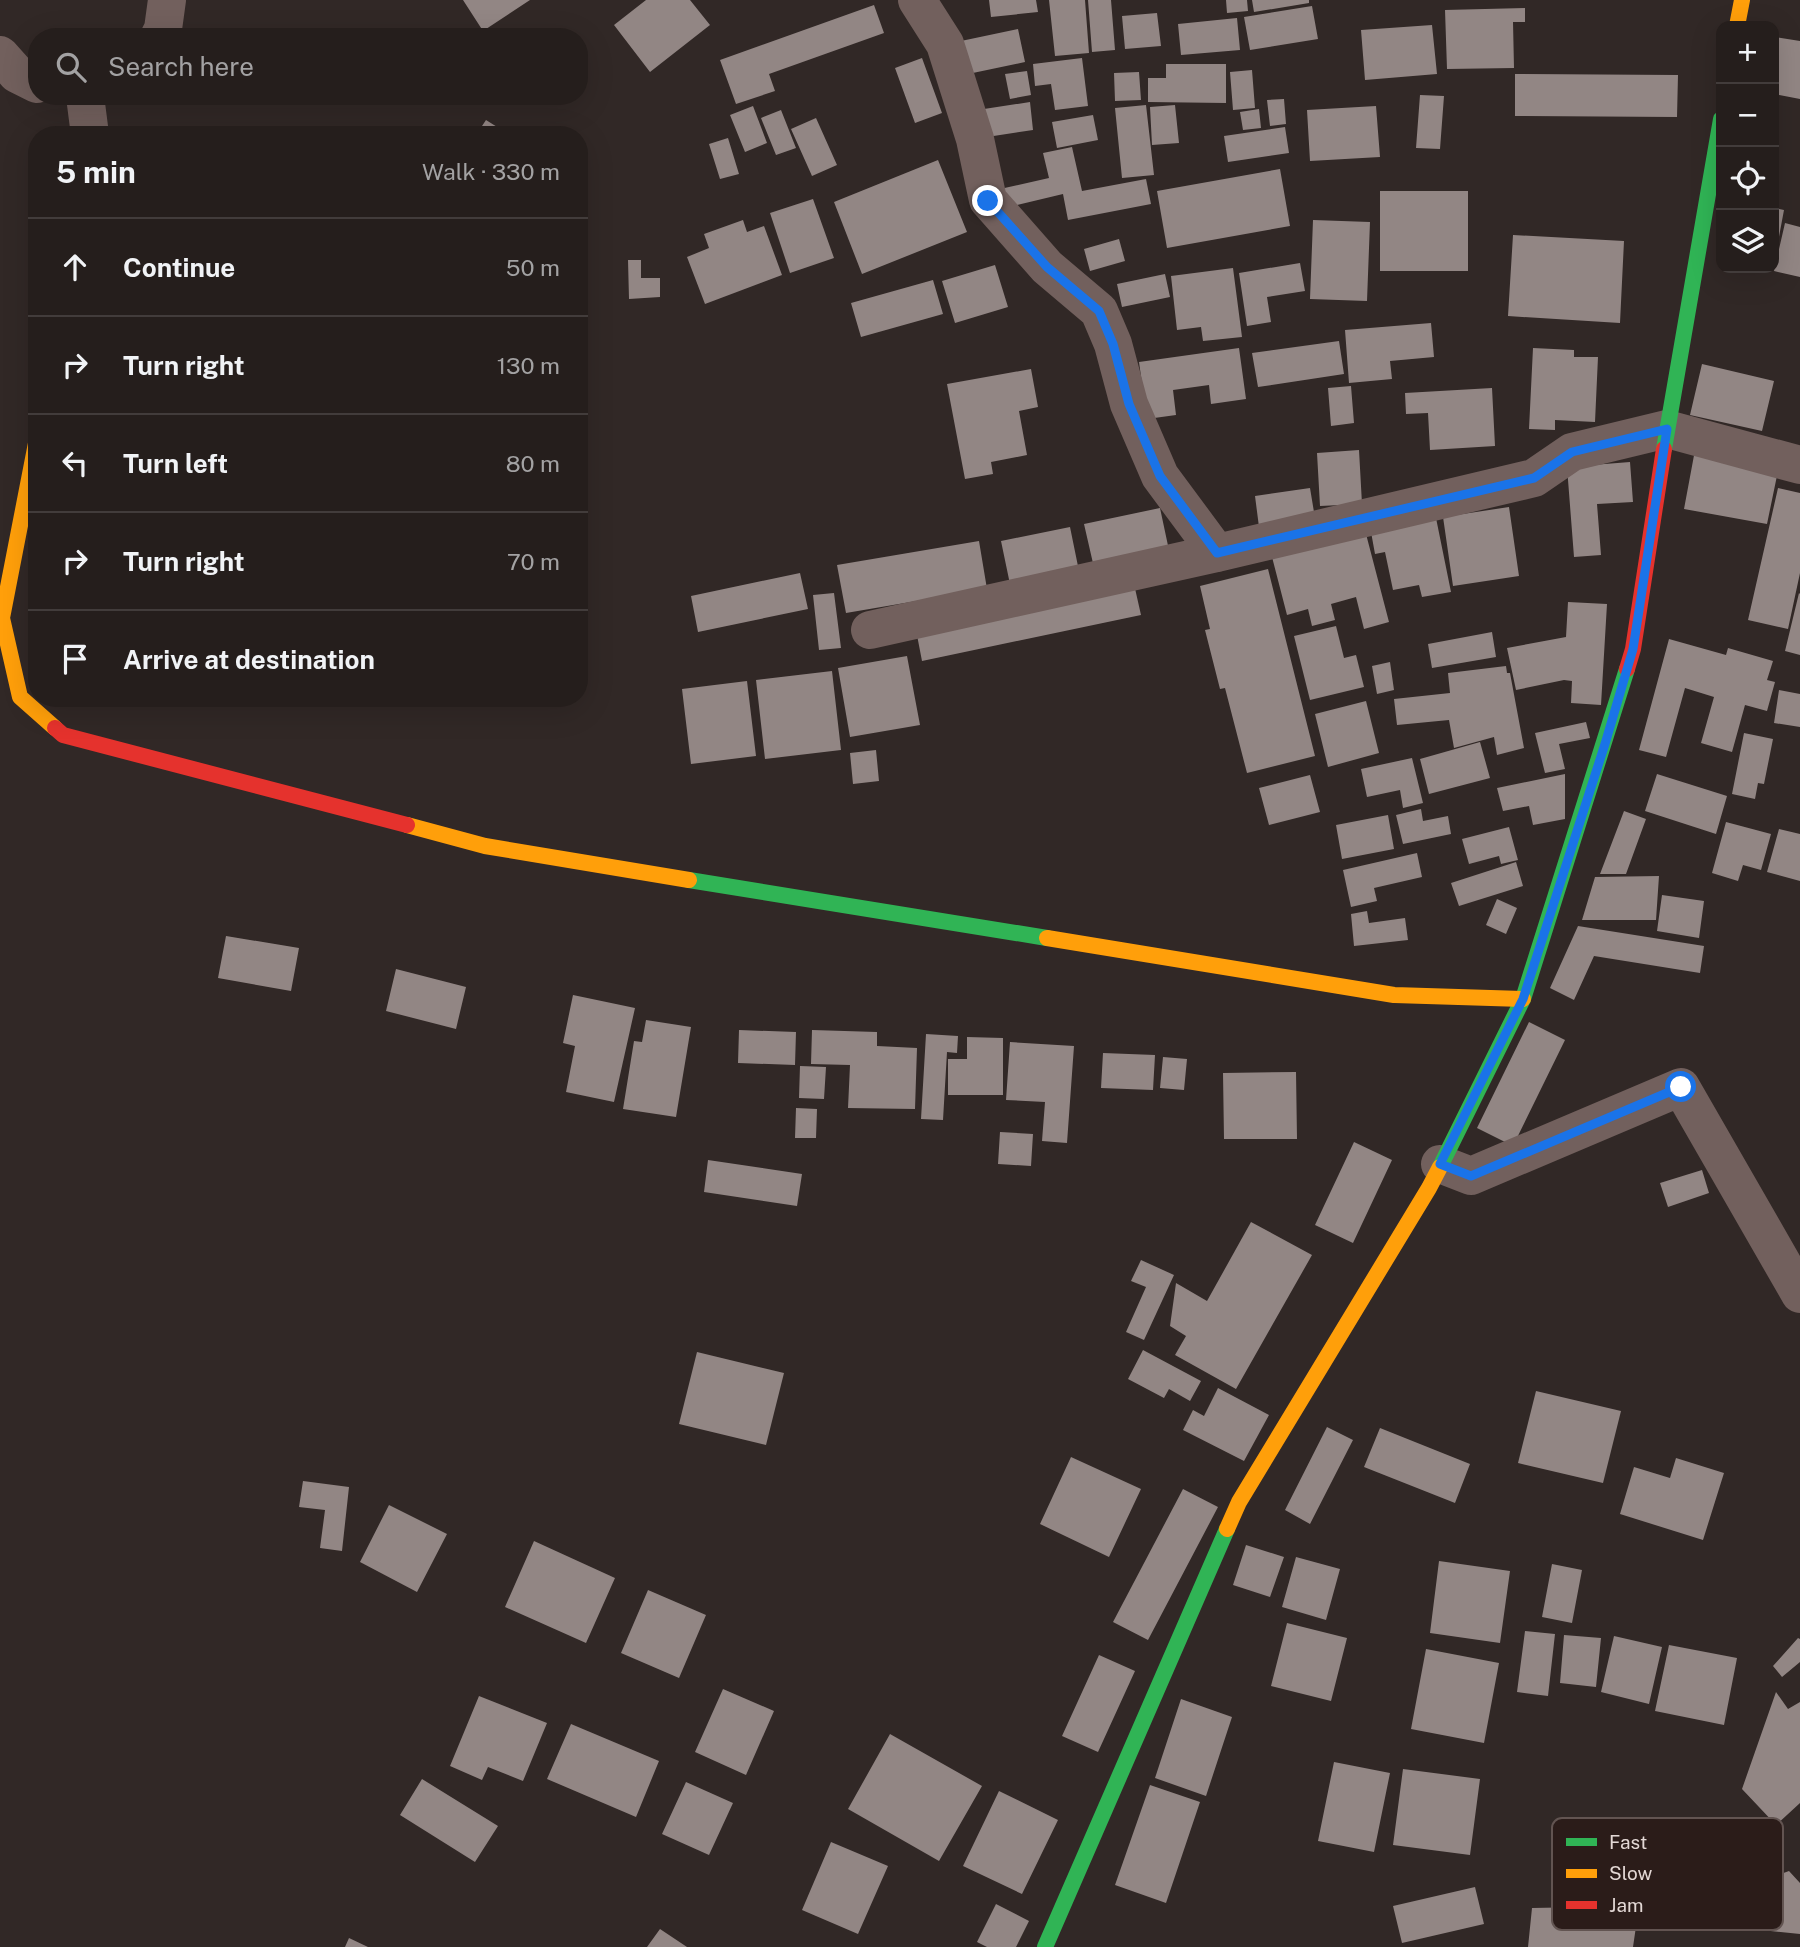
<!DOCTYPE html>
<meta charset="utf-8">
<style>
body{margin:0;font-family:"Public Sans",sans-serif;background:#312b29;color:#f1f3f6}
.controls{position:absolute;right:21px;top:21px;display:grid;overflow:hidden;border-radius:14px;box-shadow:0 7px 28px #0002}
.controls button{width:63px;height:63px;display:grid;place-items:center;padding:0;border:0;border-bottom:2px solid #423c3b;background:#251e1c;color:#f1f3f6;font:35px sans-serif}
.stop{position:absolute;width:21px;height:21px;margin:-16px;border:5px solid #1a73e8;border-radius:50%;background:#fff}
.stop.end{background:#1a73e8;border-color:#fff;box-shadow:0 2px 7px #0008}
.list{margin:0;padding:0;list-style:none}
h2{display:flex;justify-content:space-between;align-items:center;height:91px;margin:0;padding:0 28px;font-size:30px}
h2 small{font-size:23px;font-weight:400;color:#a3a2a3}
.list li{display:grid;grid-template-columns:46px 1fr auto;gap:21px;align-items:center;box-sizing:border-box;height:98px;padding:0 28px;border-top:2px solid #423c3b}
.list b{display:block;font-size:26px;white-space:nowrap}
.list em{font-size:23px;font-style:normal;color:#a3a2a3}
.icon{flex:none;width:38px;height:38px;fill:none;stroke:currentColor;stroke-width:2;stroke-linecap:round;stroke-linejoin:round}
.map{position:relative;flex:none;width:1800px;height:1947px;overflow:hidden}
.search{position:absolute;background:#251e1c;box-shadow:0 7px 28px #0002;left:28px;top:28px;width:560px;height:77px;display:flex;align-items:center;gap:18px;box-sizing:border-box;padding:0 24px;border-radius:28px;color:#a3a2a3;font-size:26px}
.panel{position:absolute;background:#251e1c;box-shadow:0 7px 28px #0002;left:28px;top:126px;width:560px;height:581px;border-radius:28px}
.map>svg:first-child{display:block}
.building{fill:#928684}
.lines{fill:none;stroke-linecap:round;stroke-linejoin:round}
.street{stroke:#72605d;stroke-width:38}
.fast{stroke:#30b455;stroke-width:16}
.slow{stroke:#ff9f0a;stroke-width:16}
.jam{stroke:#e5322d;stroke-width:16}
.route{stroke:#1a73e8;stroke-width:9}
.key{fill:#2b1c19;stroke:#625451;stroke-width:2}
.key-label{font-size:19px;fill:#e3d8d5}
</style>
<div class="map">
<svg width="1800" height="1947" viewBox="0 0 1800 1947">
<rect width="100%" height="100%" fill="#312826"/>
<path class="building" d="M463,0H530L483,31Z
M646,0H690L710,25L650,72L614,25Z
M989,0H1036L1038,12L991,17Z
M1049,0H1085L1089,53L1055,56Z
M1088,0H1111L1115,50L1092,52Z
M1226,0H1247L1248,11L1227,13Z
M1252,0H1309V3L1254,12Z
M874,5L884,33L769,74L775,91L736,104L720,60Z
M1312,6L1318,39L1250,50L1244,17Z
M1525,8V22H1513L1514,68L1447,69L1445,10Z
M1157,13L1161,46L1125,49L1122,16Z
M1237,18L1240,50L1181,55L1178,24Z
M1432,25L1437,74L1365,80L1361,30Z
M1018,29L1025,62L968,74L961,41Z
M1774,37L1800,41V99L1774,94Z
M922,58L942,113L915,123L895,68Z
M1082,58L1088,106L1055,110L1051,84L1035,86L1033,64Z
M1166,64H1226V103L1148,102V78H1166Z
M1252,70L1255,108L1233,110L1230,72Z
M1027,71L1031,95L1010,99L1005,74Z
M1139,72L1141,100L1115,101L1114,73Z
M1515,74L1678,75L1677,117L1515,116Z
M1420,95L1444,96L1440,149L1416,148Z
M1284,99L1286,124L1270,126L1267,100Z
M1030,102L1033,130L987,137L984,109Z
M1146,105L1154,175L1122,178L1115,108Z
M1175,105L1179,143L1152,145L1150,107Z
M753,106L767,143L745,152L730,115Z
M1376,106L1380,157L1310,161L1307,110Z
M1259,109L1261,128L1243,130L1240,112Z
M781,110L796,148L776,155L761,118Z
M1093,115L1098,140L1057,148L1052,122Z
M816,118L837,165L812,176L791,129Z
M486,120L510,135H476Z
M1285,127L1289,153L1228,162L1224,136Z
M728,138L739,174L720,179L709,144Z
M1072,147L1082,191L1146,179L1151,204L1068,220L1063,194L1004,208L1000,189L1049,178L1043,153Z
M938,160L967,232L862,274L834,202Z
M1280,169L1290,226L1167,248L1157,191Z
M1380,191H1468V271H1380Z
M813,199L834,258L790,273L770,213Z
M1774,208L1784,210L1775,258H1774Z
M743,220L747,232L764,226L782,275L705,304L687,257L709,248L704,234Z
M1313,220L1370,222L1367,301L1310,299Z
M1785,223L1800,227V277L1774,271Z
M1513,235L1624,241L1620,323L1508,316Z
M1119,239L1125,261L1090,271L1084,249Z
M628,260H641V278H660V297L629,299Z
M1300,263L1305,291L1267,297L1271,322L1247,326L1239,273Z
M995,265L1008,307L955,323L942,281Z
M1233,268L1242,337L1203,341L1201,327L1177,330L1171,276Z
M1165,274L1170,297L1122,307L1117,284Z
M933,280L943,314L861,337L851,303Z
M1431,323L1434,357L1390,361L1392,379L1349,383L1345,330Z
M1339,341L1344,374L1258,387L1252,353Z
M1239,348L1246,399L1211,404L1209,385L1173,390L1176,415L1147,419L1139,362Z
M1533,348L1574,350V357H1598L1595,422L1555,420V430L1529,429Z
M1702,364L1774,381L1762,431L1690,415Z
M1031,369L1038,407L1019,411L1027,455L991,462L993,474L965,479L947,384Z
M1351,386L1354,423L1331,426L1328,388Z
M1492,388L1495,446L1430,450L1428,413L1406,414L1405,393Z
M1359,450L1362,504L1320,506L1317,453Z
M1695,450L1779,466L1767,524L1684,509Z
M1630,462L1633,502L1597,504L1601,555L1574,557L1567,467Z
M1310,488L1315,518L1259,527L1255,496Z
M1778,488L1800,493V573L1788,629L1748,620Z
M1509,507L1519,576L1453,586L1443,517Z
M1160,508L1170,555L1095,572L1084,524Z
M1436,518L1451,592L1422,597L1419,585L1393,590L1385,552L1375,554L1371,532Z
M1070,527L1080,576L1011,589L1001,541Z
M1366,534L1389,622L1364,629L1356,597L1331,604L1335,620L1312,626L1308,609L1287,615L1272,557Z
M979,541L987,589L846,613L837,565Z
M1268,569L1315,756L1247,773L1225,688L1220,689L1205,630L1210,629L1200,586Z
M800,573L808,609L698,632L691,596Z
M1134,584L1141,615L922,661L916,630Z
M834,593L841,648L819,650L813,595Z
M1799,593L1800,594V655L1785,651Z
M1568,602L1607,604L1601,705L1571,703L1572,681L1564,680L1516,690L1507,648L1566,637Z
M1336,626L1344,658L1356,655L1364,687L1310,700L1294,636Z
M1492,632L1496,657L1432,668L1428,644Z
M1669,639L1726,655L1728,648L1773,661L1767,680L1775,682L1767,711L1745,705L1732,752L1701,743L1714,697L1685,688L1666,757L1639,750Z
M907,656L920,725L850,737L838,668Z
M1390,662L1394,690L1377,694L1372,666Z
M1506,666L1507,673H1510L1524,748L1497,755L1494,737L1454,748L1449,720L1397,725L1394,699L1450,693L1448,673Z
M832,671L841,750L765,759L756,680Z
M747,681L756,756L691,764L682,689Z
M1779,690L1800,694V727L1774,723Z
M1366,701L1379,753L1328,767L1315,714Z
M1586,722L1590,738L1559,744L1565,769L1545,773L1535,733Z
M1744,733L1773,739L1764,784L1758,783L1755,799L1732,794Z
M1480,742L1490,778L1429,794L1420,759Z
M876,750L879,781L853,784L850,753Z
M1412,758L1423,803L1403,808L1400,790L1367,797L1361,769Z
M1565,774V819L1533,825L1529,806L1503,811L1497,788Z
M1657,774L1727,796L1716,834L1645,811Z
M1310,775L1320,812L1269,825L1259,788Z
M1421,809L1423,821L1448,816L1451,834L1403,844L1396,815Z
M1624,811L1646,819L1626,874H1600Z
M1388,815L1394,849L1342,859L1336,825Z
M1726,822L1771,834L1761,870L1743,865L1738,881L1712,873Z
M1509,827L1518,860L1501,864L1499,856L1469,864L1462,839Z
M1779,829L1800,834V881L1767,872Z
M1417,853L1422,877L1374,888L1377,901L1351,907L1343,870Z
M1516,862L1523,886L1459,906L1451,883Z
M1659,876L1656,920H1582L1595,877Z
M1662,895L1704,901L1699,938L1657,931Z
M1497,899L1517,908L1506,934L1486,925Z
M1367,911L1369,923L1405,918L1408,940L1354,946L1351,914Z
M1578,926L1704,946L1700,973L1594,956L1574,1000L1550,988Z
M226,936L299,948L291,991L218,978Z
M396,969L466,987L456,1029L386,1011Z
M573,995L635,1008L614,1102L566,1092L575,1046L563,1043Z
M646,1020L691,1027L676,1117L623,1109L634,1041L642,1042Z
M1529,1022L1565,1040L1513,1146L1477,1128Z
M739,1030L796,1032L795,1065L738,1063Z
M812,1030L877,1032V1046L917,1048L915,1109L848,1108L850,1065L811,1064Z
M926,1034L958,1036L957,1053L947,1052L943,1120L921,1119Z
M967,1037L1003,1038V1095H948V1059H967Z
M1010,1042L1074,1046L1067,1143L1042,1141L1045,1102L1006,1100Z
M1103,1053L1155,1055L1153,1090L1101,1088Z
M1163,1057L1187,1059L1184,1090L1160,1088Z
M800,1066L826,1067L824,1099L799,1098Z
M1296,1072L1297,1139H1224L1223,1073Z
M796,1108L817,1109L816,1138H795Z
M1000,1132L1033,1134L1031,1166L998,1164Z
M1354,1142L1392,1160L1353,1243L1315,1225Z
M708,1160L802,1174L797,1206L704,1192Z
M1702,1170L1709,1193L1668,1207L1660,1183Z
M1251,1222L1312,1255L1236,1389L1175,1355L1186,1336L1170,1326L1176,1283L1207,1301Z
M1141,1260L1174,1275L1144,1340L1126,1332L1146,1287L1131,1281Z
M1143,1350L1201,1381L1190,1401L1169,1389L1164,1398L1128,1379Z
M697,1352L784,1373L766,1445L679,1424Z
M1218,1388L1269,1415L1244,1461L1183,1430L1193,1410L1204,1416Z
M1536,1391L1621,1411L1603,1483L1518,1463Z
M1327,1427L1353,1440L1310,1524L1285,1510Z
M1380,1428L1470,1464L1455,1503L1364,1467Z
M1071,1457L1141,1489L1109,1557L1040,1524Z
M1676,1458L1724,1473L1703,1540L1620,1514L1634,1467L1670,1478Z
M303,1481L349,1487L342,1551L320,1548L325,1510L299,1507Z
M1183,1489L1218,1507L1148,1640L1113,1622Z
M389,1505L447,1534L417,1592L360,1562Z
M534,1541L615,1578L586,1643L505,1607Z
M1246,1545L1284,1557L1270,1597L1233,1585Z
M1296,1557L1340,1569L1326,1620L1282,1607Z
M1439,1561L1510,1571L1500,1643L1430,1633Z
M1552,1564L1582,1570L1572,1623L1542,1617Z
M648,1590L706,1615L679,1678L621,1653Z
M1287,1623L1347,1638L1331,1701L1271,1686Z
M1525,1631L1555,1634L1548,1696L1517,1692Z
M1564,1635L1601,1638L1596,1687L1560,1683Z
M1614,1636L1662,1647L1649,1704L1601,1692Z
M1798,1638L1800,1639V1662L1782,1677L1773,1666Z
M1669,1645L1737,1658L1724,1725L1655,1711Z
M1426,1649L1499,1663L1484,1743L1411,1729Z
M1099,1655L1135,1671L1098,1752L1062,1736Z
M723,1689L774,1711L746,1775L695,1752Z
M1776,1692L1788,1709L1800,1702V1803L1776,1825L1742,1789Z
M479,1696L547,1723L523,1781L488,1767L482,1780L450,1766Z
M1181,1699L1232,1717L1206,1796L1155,1778Z
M571,1724L659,1761L636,1817L547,1779Z
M890,1734L982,1786L939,1861L848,1809Z
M1334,1762L1390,1773L1374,1852L1318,1841Z
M1403,1769L1480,1779L1470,1855L1393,1845Z
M422,1779L498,1826L475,1862L400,1815Z
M686,1782L733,1803L709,1855L662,1834Z
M1150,1785L1200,1802L1166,1903L1115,1885Z
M999,1791L1058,1820L1022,1894L963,1866Z
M831,1842L888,1866L858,1934L802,1910Z
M1789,1871L1800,1883V1934L1733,1927L1738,1890Z
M1475,1887L1484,1924L1402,1943L1393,1906Z
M996,1904L1029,1921L1016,1947H987L977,1942Z
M1639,1906L1633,1947H1528L1532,1908Z
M660,1929L687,1947H647Z
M349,1938L368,1947H345Z"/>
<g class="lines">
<path class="street" d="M917,0L945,44L975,139L988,200L1047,267L1099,311L1113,344L1129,404L1160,476L1217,553
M159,37L163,29L167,0
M0,55L17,74L37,84
M85,96L90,135
M870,630L1217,553L1534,478L1572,452L1667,429L1800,465
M1440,1164L1471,1176L1681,1087L1800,1294"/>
<path class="fast" d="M1664,449L1721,119
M689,880L1047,938
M1440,1167L1523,999L1627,669
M1045,1947L1227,1529"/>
<path class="slow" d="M1737,26L1742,0
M37,438L2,618L20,697L55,728
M407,825L485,846L689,880
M1047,938L1394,995L1523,999
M1227,1529L1239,1502L1429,1188L1440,1167"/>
<path class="jam" d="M1627,669L1633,649L1664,449
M55,728L63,735L407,825"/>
</g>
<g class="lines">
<path class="route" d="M988,201L1047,267L1099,311L1113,344L1129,404L1160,476L1217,553L1534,478L1572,452L1667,429L1633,649L1605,744L1523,999L1440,1164L1471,1176L1681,1087"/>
</g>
<rect x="1552" y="1818" width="231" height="112" rx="10" class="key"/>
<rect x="1566" y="1838" width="31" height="8" fill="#30b455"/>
<rect x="1566" y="1869" width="31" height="9" fill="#ff9f0a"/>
<rect x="1566" y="1901" width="31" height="8" fill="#e5322d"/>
<g class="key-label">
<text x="1609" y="1849">Fast</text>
<text x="1609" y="1880">Slow</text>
<text x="1609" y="1912">Jam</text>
</g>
</svg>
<div class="controls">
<button>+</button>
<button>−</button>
<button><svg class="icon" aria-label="locate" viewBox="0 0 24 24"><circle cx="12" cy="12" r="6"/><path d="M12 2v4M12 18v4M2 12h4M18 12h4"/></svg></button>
<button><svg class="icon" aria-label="layers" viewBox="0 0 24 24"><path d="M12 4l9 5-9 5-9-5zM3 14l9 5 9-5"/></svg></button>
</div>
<div class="stop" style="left:1681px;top:1087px"></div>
<div class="stop end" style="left:988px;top:201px"></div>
<div class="search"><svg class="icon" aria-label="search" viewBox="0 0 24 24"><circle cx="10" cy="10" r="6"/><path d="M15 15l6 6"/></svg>Search here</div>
<section class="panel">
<h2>5 min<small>Walk · 330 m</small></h2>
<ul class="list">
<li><svg class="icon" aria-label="ahead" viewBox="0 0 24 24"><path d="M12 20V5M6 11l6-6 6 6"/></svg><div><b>Continue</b></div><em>50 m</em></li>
<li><svg class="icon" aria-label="right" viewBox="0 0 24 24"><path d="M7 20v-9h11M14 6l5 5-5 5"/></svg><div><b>Turn right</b></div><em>130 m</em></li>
<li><svg class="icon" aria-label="left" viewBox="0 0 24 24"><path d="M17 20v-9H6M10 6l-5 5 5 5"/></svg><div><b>Turn left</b></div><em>80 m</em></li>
<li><svg class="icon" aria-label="right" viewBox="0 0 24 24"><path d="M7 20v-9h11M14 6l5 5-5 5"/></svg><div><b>Turn right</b></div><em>70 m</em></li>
<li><svg class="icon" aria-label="arrive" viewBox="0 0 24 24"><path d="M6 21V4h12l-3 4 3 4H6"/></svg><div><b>Arrive at destination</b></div></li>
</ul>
</section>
</div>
